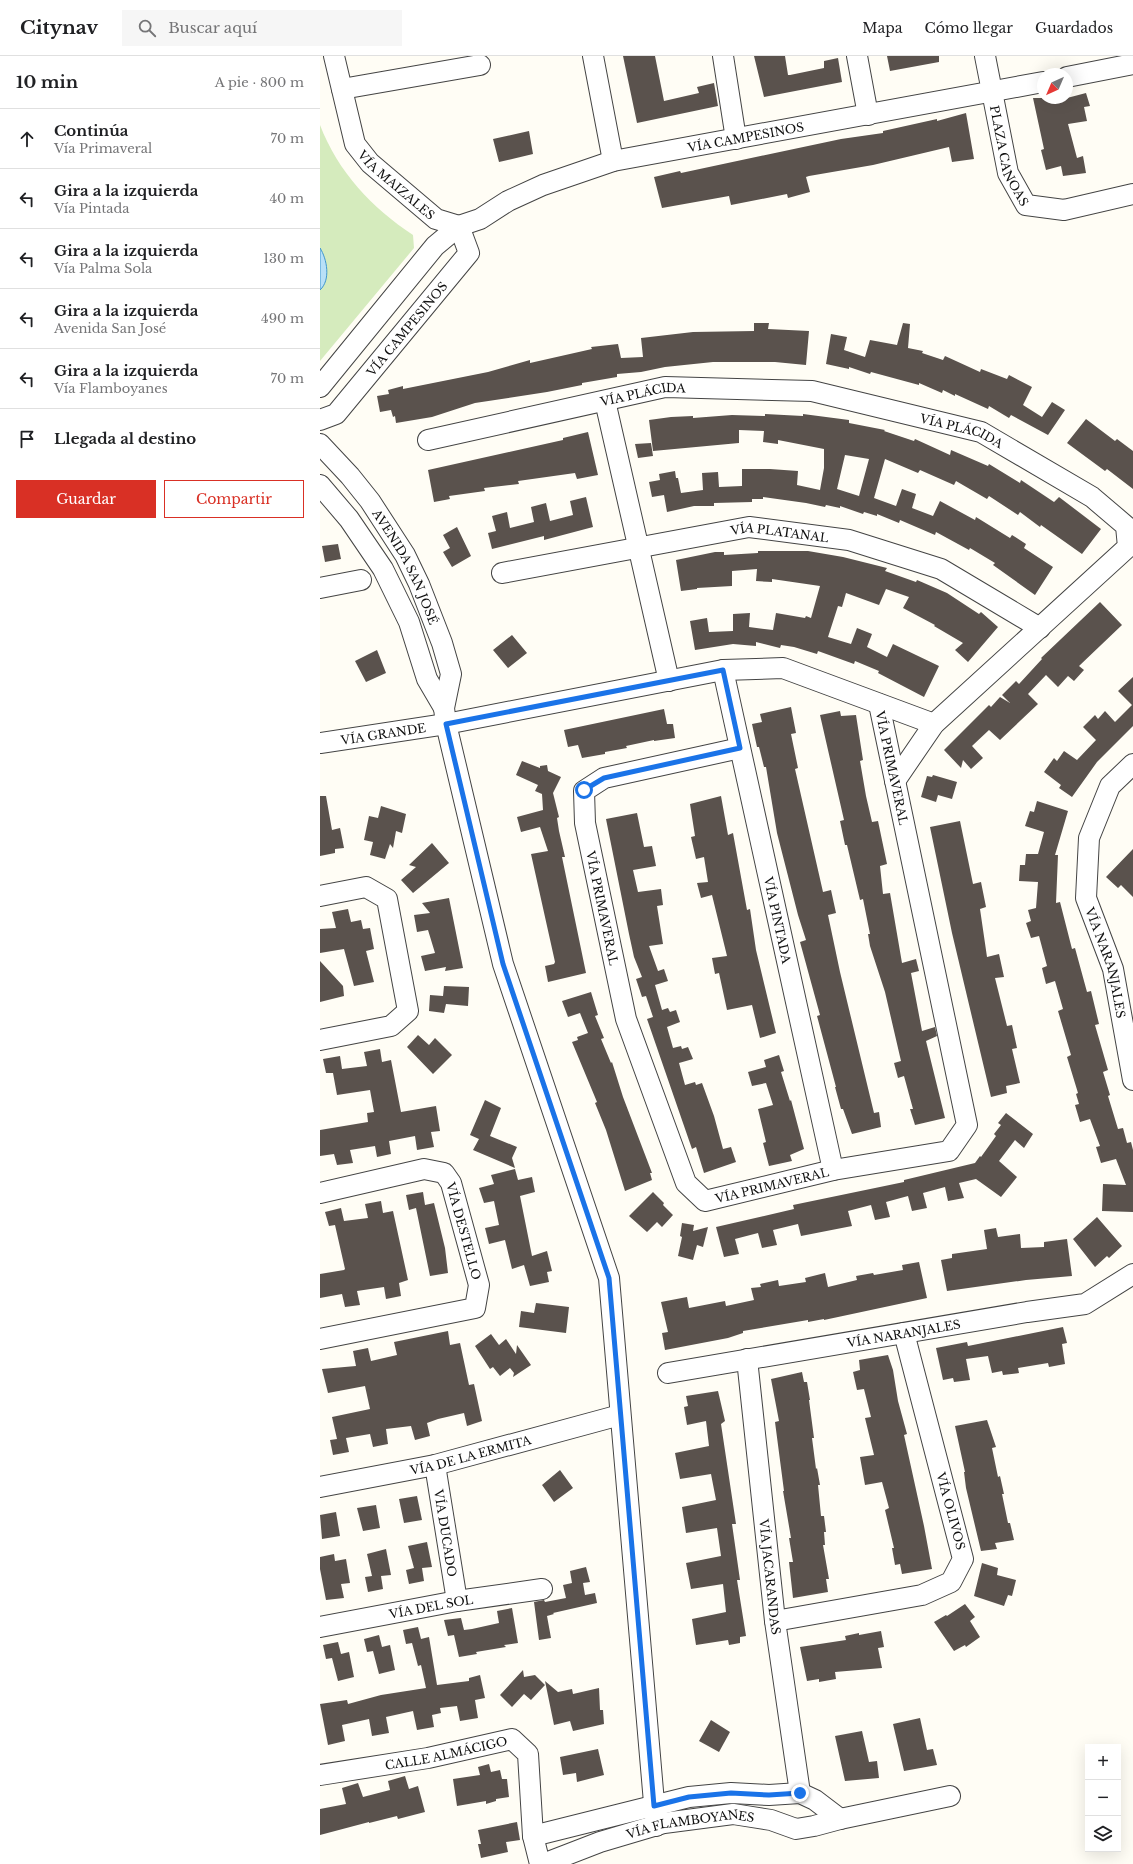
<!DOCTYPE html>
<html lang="es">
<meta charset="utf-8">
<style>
body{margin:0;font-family:"Libre Baskerville",serif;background:#f6f6f6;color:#202124}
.controls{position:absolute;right:12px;bottom:12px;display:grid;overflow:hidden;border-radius:0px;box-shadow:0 4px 16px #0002}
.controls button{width:36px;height:36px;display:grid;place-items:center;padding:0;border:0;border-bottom:1px solid #e0e0e0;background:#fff;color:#202124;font:20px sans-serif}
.compass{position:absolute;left:717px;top:12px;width:36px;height:36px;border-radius:50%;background:#fff;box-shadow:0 4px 16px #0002;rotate:224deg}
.stop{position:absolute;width:12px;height:12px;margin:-9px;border:3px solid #1a73e8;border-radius:50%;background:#fff}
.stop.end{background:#1a73e8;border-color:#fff;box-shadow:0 1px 4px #0008}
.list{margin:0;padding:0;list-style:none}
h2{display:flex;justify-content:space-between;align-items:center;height:52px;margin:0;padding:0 16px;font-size:17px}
h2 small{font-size:13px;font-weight:400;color:#757577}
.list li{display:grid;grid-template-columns:26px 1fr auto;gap:12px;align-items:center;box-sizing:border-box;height:60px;padding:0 16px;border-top:1px solid #e0e0e0}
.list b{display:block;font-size:15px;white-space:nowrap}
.list p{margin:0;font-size:13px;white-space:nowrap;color:#757577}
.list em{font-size:13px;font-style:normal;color:#757577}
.actions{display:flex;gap:8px;padding:12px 16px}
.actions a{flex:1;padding:9px 0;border:1px solid #d93025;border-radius:0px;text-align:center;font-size:14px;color:#d93025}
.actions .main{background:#d93025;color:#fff}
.icon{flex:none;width:22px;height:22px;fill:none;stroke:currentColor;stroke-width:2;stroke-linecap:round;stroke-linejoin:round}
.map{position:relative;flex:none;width:813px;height:1808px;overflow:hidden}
header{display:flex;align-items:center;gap:24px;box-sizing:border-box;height:56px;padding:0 20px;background:#fff;border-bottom:1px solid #e0e0e0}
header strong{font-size:19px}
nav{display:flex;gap:22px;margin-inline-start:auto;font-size:14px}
.search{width:280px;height:36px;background:#f6f6f6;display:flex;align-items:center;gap:10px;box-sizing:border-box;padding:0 14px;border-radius:0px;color:#757577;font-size:15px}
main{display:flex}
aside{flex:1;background:#fff}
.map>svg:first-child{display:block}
.green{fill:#d5ebbd}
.water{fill:#b9e0f7;stroke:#3f96cf}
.building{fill:#5a524d;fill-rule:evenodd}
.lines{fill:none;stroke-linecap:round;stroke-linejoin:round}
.minor-casing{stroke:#444;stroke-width:22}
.minor{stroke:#fff;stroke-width:20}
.route{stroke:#1a73e8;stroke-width:5}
.labels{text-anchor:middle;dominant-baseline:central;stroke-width:4;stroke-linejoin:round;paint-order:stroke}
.street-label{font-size:12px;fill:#111;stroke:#fff}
</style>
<header>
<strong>Citynav</strong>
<div class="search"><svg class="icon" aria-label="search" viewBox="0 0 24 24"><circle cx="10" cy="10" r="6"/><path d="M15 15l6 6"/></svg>Buscar aquí</div>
<nav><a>Mapa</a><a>Cómo llegar</a><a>Guardados</a></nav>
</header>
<main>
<aside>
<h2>10 min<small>A pie · 800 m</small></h2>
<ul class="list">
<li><svg class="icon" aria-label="ahead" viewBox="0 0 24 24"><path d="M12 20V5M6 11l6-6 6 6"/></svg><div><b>Continúa</b><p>Vía Primaveral</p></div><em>70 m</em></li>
<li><svg class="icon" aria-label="left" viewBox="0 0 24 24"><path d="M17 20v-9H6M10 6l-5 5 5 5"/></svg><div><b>Gira a la izquierda</b><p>Vía Pintada</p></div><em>40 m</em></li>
<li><svg class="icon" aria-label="left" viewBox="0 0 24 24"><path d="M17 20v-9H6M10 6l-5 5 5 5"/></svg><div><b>Gira a la izquierda</b><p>Vía Palma Sola</p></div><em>130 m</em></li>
<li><svg class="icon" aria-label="left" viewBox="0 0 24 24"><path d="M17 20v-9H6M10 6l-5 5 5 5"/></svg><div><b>Gira a la izquierda</b><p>Avenida San José</p></div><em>490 m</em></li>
<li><svg class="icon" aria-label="left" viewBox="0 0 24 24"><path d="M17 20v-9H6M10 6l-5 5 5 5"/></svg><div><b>Gira a la izquierda</b><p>Vía Flamboyanes</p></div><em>70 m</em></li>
<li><svg class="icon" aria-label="arrive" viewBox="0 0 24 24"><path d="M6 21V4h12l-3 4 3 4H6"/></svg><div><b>Llegada al destino</b></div></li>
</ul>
<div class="actions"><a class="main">Guardar</a><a>Compartir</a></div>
</aside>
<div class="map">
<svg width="813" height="1808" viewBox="0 0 813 1808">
<rect width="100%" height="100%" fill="#fffdf5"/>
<path class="green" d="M0,69C18,116 52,152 93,179L94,192L0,305Z"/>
<path class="water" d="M0,192C7,203 11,224 0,234Z"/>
<path class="building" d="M303,0H335L344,45L379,37L377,31L394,27L398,50L317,67Z
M434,0H465L468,19H470L504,12V5L518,2L522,26L444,41Z
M567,0H619V6L570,15Z
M766,37L770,50L764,51L767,65L748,68L757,102L763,100L766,117L743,120L741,110L726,114L721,94L724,93L713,42H747Z
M646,57L654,103L632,106L629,91L553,109L489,120L486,121L490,136L468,142L467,138L411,149L409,140L342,152L334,121L360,115L361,117L521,83L563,77V75L617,63V65Z
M209,75L213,98L179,106L173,83Z
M434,267H449L448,273L489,275L486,309L455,306H393L345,311L321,316L297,318V321L262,327V329L227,336L155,347L112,361L76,367L75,360L73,361L71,354L60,356L57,340L69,338L68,334L83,330V333L168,316L210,304V307L272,293L271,291L298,288L301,302L323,301L321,282L373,276L434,275Z
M583,267L590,268L588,292L603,295L602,297L623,304L625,300L660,316L661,313L687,323L689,319L712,331L703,349L722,361L732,346L745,354L728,379L691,359L689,362L669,350L668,353L635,338V340L623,334L622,337L599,327V329L551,316L550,318L529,311V313L506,308L511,278L527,281L524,294L545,301L550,284L577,289Z
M445,358L483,360V358L529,364V367L565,374L564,375L594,385L595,383L630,399L631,394L668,410L669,408L700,427L701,424L734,446L739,441L781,473L762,498L721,469L720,471L700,456L698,459L669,440L667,443L636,425L634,429L600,414L598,417L565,403L554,442L576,450L582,433L596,438L592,452L613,460L620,445L655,464L656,461L690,482L692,479L706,488L704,492L733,511L715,539L673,509L675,507L650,492L649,494L616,476L615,479L580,464L579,467L557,458V460L544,456L543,458L520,450V452L506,449L505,451L486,447L443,441V443H432V446L394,447V450H374L347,456L344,439L332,441L329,426L340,424L339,418L355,415L356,422H358L361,437L383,434L382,417L398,416L399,431L422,430V413H450L478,415L477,429L500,434L504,412V393L458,384V388L443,386L444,375L419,374V387L333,395L329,364L351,361L373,360V362L412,359L445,360ZM525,399L549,403L539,440L517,433Z
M766,363L795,385L797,383L813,395V433L787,413L785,415L747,387Z
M268,376L278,419L257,423L255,417L198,425L199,428L164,432L165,435L129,440L130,443L114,446L108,414L243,384V382Z
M331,387L333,400L318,402L315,388Z
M266,441L273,471L224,484V480L172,493L168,477L176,475L172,460L187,456L190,472L214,466L211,451L226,447L230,465L253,459L250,445Z
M137,471L151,500L132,511L123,496L130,492L123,479Z
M18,488L21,503L5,506L2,490Z
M438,495H488L523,501L567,512L565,515L596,526L597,524L627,537L659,558L661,556L678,571L648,606L635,594L643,587L614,570L615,569L583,552L589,541L566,533L559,549L526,537L522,551L518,550L508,581L531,588L537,572L552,578L547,591L567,601L573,588L619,610L604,641L558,617L559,615L535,605L534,608L498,595L497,598L474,591L461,589L460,592L436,586V590L413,588L375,594L370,565L387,562L389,576L413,575V558L430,557L429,571L453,574L456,557L485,562L486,560L491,562L500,530L452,523V526L436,525L437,513L412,515V530L377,532V533L361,535L356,504L395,496H404V499L438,497Z
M780,546L802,569L759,610L764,614L754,625L748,620L738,631L726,619L708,638L718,648L680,684L669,674L652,690L663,702L651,713L643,704L641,712L624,694L669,649L671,651L680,641L690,647L682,639L696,625L699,628L722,603L721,602Z
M192,579L207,597L188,612L173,594Z
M57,594L66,617L46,626L35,605Z
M813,621V670L777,706L752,741L739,732L741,729L724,716L734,702L737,705L744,695L757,704L776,684L763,671L775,659L778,663L785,655L795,666L812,649L798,635Z
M471,651L476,677L471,678L478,712L475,713L503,836L511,834L516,857L508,859L520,916L554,1057L559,1056L561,1071L532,1078L523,1053H521L515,1031H516L497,960L500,959L480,886L486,884L478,859L457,777L446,711H444L439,691H437L432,668L442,666L440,658Z
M344,653L347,668H353L355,682L334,685V684L306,690L307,692L285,696V698L262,702L258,689L248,691L244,674Z
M520,655L521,660L536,659L543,704L540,705L546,740L552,766L558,765L567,808L560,810L563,838L570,837L582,907L596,903L599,915L591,917L602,975L615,971L617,980L606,985L625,1062L595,1069L590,1053H593L584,1020L578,1022L574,1007L581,1005L565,936L550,890L548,878H550L543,843L540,844L527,789H525L520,765L524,764L500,659Z
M202,705L220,712V710L227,709L228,715L241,721L233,737L239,761L237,762L239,775L245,801H242L266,917L228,926L225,910L234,908L235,906L211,798L228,795L220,771L201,776L197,761L223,754L222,738L215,735L218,729L196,719Z
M613,719L637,726L632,743L618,739L616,746L601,741L607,720L612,721Z
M0,740H6L12,774L20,772L24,792L15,793V797L0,800Z
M401,740L408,779L413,777L427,854L430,853L436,894L456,977L440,982L432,949L407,954L399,917L395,918L392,902L407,900L392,839L381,842L377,827L388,826L384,801L376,803L371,781L375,780L370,748Z
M717,745L748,755L735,799H738L736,847L740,846L752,893L755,892L767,936L771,935L779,968L775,969L788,1014L783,1016L790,1039L788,1040L798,1073L803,1072L807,1087L811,1086L813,1094V1156L782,1155L783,1128L806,1129L796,1103L781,1107L776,1091L780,1090L770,1063L760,1066L755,1049L759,1048L756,1038L758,1037L747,1001L751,999L738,955L743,953L735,925L726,928L722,912L727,910L719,880L711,882L706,867L711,865L708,854L716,852L718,826L699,825L700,809H705L706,798H718L724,776L705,770L710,755L714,756Z
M61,750L86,758L82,777L76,775L73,792L70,788L65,803L50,799L53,786L44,784L49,760L58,762Z
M317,757L324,791L332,790L336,810L313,814L318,836L341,833L343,849L337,850L343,888L329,890L338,915L344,913L348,925L335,929L342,954L348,952L350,956L356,954L360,966L347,971L353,992L361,990L362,993L368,991L373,1003L359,1007L365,1029L375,1026L376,1029L382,1027L394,1060L403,1093L411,1091L416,1106L384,1117L376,1091L372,1093L327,963L333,961L326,940L322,941L316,923L322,921L314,901L309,878L286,763Z
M640,765L653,828L661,826L666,851L660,853L667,901L679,898L684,921L675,922L687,970L692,969L697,992L692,993L700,1027L686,1030L687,1037L671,1041L632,877L610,771Z
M112,787L129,807L93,837L81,824L96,811L89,809Z
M813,793V841L801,829L798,832L786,821Z
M129,842L143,912L125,915L126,911L105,915L101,900L115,897L108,874L97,876L94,859L110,857L102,847Z
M28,853L31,866L41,864L43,873L50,872L54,893L46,895L54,926L34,930L24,893L0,897V873L16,872L12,856Z
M0,905L23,930L24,940L0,946Z
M124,930L149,931L148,950L126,948L124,957L109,955L110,939L123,940Z
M271,936L278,959L275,960L284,982L281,983L291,1007L292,1006L303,1041L332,1117H330L332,1124L305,1135L286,1074L275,1047L277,1046L252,986L258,984L257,981L268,977L260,957L248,961L242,945Z
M98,979L109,989L115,982L132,999L113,1018L87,991Z
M60,993L62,1006L71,1004L81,1056L116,1050L120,1075L111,1076L114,1091L97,1094L95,1080L69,1085L71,1098L57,1101L55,1090L30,1094L33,1107L17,1109L14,1098L0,1100V1074L48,1066L47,1057L54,1056L50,1034L17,1039L13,1017H6L3,1003L20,1000L22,1013L47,1010L44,996Z
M459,999L464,1015L461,1016L470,1045L471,1044L484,1093L470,1099L472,1105L449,1110L443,1087L446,1086L438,1053L453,1049L446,1027L432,1030L428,1016L446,1011L444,1004Z
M165,1044L181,1052L170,1080L197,1091L192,1102L195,1112L153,1094L159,1083L150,1079Z
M686,1057L713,1078L704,1092L695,1084L679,1105L697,1121L681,1141L656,1123L639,1127L644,1142L628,1145L625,1131L603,1137L607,1152L592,1155L588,1140L566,1146L570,1161L555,1164L551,1149L528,1155L532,1170L481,1180L478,1168L453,1174L457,1189L442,1192L438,1177L415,1183L419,1198L404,1201L396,1171L474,1153L473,1149L584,1126V1124L655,1107L660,1100L661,1101L676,1080L674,1078L681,1069L678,1067Z
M195,1113L198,1124L212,1121L215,1136L200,1140L212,1200L227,1195L232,1215L227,1216L229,1226L210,1230L204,1209L192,1213L185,1184L169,1188L165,1172L179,1169L174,1145L164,1147L159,1132L174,1128L171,1119Z
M103,1136L105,1149L114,1147L125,1192L128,1217L110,1220L96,1152L89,1154L86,1139Z
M333,1136L344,1147L343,1149L353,1159L342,1171L337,1166L327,1176L309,1160Z
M61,1145L63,1157L73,1155L88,1224L79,1227L81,1240L66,1243L64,1231L37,1235L40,1249L25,1251L22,1238L0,1242V1218L24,1214L25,1213L15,1169L9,1170L5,1156L21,1152L24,1165L48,1162L45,1148Z
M777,1161L802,1190L789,1202L787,1200L775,1211L753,1183Z
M362,1167L374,1169L373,1175L388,1171L383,1191L377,1189L373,1204L358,1200L362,1181L360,1180Z
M676,1172L678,1181L700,1178L701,1192L724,1191V1186L747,1183L752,1220L706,1224L627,1235L621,1204L632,1202V1198L667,1193L664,1174Z
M599,1206L607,1242L504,1264V1263L488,1266V1264L423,1275V1277L408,1282L345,1294L342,1277L348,1276L341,1246L367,1241L369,1252L405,1245L406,1250L434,1244L431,1232L441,1231L440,1228L458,1224L459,1230L486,1226L485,1222L505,1217L508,1231L537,1224L536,1220L553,1217L554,1219L583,1214L582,1209Z
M216,1247L249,1251L246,1277L199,1271L201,1255L214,1257Z
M743,1271L747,1287L742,1288L745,1308L729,1311L728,1307L698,1312L699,1317L683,1319L682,1315L672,1317L668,1300L646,1303L650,1324L634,1326L633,1322L623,1324L616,1292L647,1286L648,1290Z
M128,1275L130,1289L140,1287L149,1329L154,1328L162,1365L147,1370L144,1357L118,1363L107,1367L110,1380L95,1384L91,1370L66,1373L68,1388L53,1391L50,1378L26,1382L29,1396L13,1399L10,1384L17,1383L12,1361L50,1353L45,1330L8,1337L2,1313L36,1310L33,1295L48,1292L51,1305L77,1299L74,1286Z
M171,1278L179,1289L186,1283L196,1298L197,1289L211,1309L193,1321L194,1317L190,1312L180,1320L173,1311L170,1313L155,1290Z
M568,1299L573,1314L578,1345L587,1378L584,1379L604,1470L612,1513L582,1518L580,1508L575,1509L572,1492H574L565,1454L569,1452L562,1426L545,1429L540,1401L554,1399L545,1362L551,1361L544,1333L537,1334L533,1316L540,1314L539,1304Z
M482,1316L484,1326H487L490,1344H489L494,1382H492L496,1413L497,1412L500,1429H498L501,1460H504L506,1476H504L505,1489H503L509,1523H506L508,1536L473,1542L469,1506H473L469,1482H471L463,1435H464L455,1366L459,1365L451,1323Z
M398,1335L405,1365L401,1368L416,1468H412L420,1524H417L426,1580L420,1581V1587L409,1589L408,1584L376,1589L372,1563L406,1556L403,1528L371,1533L366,1507L401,1500L397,1472L366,1477L362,1451L396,1444L391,1418L360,1423L355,1397L389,1390L386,1365L367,1369L364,1351L368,1350L366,1340Z
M667,1364L676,1391L672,1392L678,1421L680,1420L684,1438H682L688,1467H690L694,1484L675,1487L677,1493L661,1495L646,1432L644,1416H645L635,1370Z
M240,1414L253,1432L234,1446L222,1429Z
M97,1440L102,1464L84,1467L79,1443Z
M56,1449L60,1472L43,1475L37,1452Z
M16,1456L20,1480L2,1483L0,1459Z
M107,1486L112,1511L102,1512L104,1525L89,1528L86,1514L94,1512L88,1490Z
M66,1493L71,1519L61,1520L63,1533L48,1536L45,1521L52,1520L47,1498Z
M14,1498L15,1505L26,1503L30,1527L21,1528L24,1542L6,1544L0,1513V1501Z
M662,1507L678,1512L677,1519L696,1524L692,1540L688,1539L684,1550L654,1540Z
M266,1511L270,1526L263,1527L265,1539L275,1537L277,1547L233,1557L234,1558L227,1560L231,1582L219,1584L214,1546L224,1544L225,1546L246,1542L243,1529L252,1527L250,1515Z
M645,1548L655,1561L650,1565L660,1581L646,1591L645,1589L634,1595L614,1566L626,1559L627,1560Z
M192,1552L198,1587L184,1589L186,1591L156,1596L157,1598L139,1601L134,1579L128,1580L124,1564L141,1562L144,1574L152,1573L179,1567L177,1555Z
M98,1571L101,1583L109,1581L117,1629L149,1625V1622L160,1619L165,1642L155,1644L158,1662L140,1665L137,1650L120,1652L121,1657L112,1659L114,1671L97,1674L93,1655L66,1661L69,1677L52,1680L49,1663L22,1669L25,1685L8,1689L0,1648L27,1644L28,1648L61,1639L106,1632L101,1609L98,1610L92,1587L86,1588L83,1574Z
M561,1575L564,1591L558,1592L562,1612L515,1616L516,1623L499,1626V1623L487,1625L480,1591L526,1584L525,1580L539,1577V1579Z
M59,1579L62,1591L70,1589L75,1614L59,1618L53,1595L47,1596L44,1583Z
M18,1586L21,1598L29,1596L34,1621L18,1625L12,1602L6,1603L3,1589Z
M203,1614L204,1621L215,1619L225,1629L211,1644L204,1638L192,1651L180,1639Z
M225,1625L238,1636L252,1633L253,1638L279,1632L280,1654H283L284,1668L253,1675L250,1665L234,1669Z
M600,1662L607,1694L613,1693L617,1709L584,1715L573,1668Z
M391,1664L410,1676L399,1696L379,1685Z
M542,1675L549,1706L557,1705L559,1722L525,1725L515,1680Z
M278,1693L284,1719L257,1726L256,1717L243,1719L240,1701Z
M169,1708L171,1716L180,1714L182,1723H187L189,1741L176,1743V1745L166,1748V1745L137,1750L133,1723L160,1719L158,1711Z
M85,1720L89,1733L98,1730L105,1756L78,1763L77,1760L49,1767V1766L0,1779V1753L26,1748L22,1732L38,1727L43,1741L70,1734L68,1725Z
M197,1766L200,1784L186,1786L188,1796L161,1802L158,1788H161L158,1774Z"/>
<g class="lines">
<g class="minor-casing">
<g id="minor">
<path id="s1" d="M14,0L35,88L50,107L116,163L139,170"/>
<path d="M273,0L293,105"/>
<path d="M403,0L416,83"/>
<path d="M537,0L548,59"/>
<path id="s2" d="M665,0L688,117L706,149L744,154L813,138"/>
<path d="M747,21L813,8"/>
<path d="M22,33L160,9"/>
<path id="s3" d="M0,331L115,190L139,170L160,163L188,145L223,129L293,105L723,26"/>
<path d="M285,345L349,625"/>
<path id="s4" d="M0,364L16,358L149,197L139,170"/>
<path id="s5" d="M108,384L345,331L492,335L661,376L772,441L806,470L808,491L614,668L575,725"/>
<path id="s6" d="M0,388L30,420L50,445L85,499L99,528L122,587L131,618L124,652L126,668L183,908L289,1222L336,1770"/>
<path d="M0,429L29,463L63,513L89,566L107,623L124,652"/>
<path id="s7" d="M182,517L429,471L529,484L621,513L720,572"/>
<path d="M0,532L41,524"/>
<path id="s8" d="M403,614L513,1114"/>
<path id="s9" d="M0,687L126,668L403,614L463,612L614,668"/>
<path id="s10" d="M420,692L284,722L264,735L265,767L306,963L366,1127L385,1145L513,1114L629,1095L647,1069L559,648"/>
<path id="s11" d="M813,708L790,730L769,782L766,842L793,913L813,1024"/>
<path d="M0,840L46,831L67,843L88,955L71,970L0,984"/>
<path id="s12" d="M0,1137L104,1113L124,1117L131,1127L159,1229L155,1252L0,1283"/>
<path id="s13" d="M427,1303L455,1565L480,1737"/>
<path id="s14" d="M348,1317L707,1256L765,1248L813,1218"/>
<path id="s15" d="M115,1409L137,1545"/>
<path id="s16" d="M0,1431L115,1409L300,1359"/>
<path d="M455,1565L602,1539L631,1526L643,1503L584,1277"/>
<path id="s17" d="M0,1571L137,1545L222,1533"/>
<path id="s18" d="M0,1719L108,1702L192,1683L208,1698L213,1780L220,1808"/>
<path d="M213,1780L369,1741L411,1737L449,1739L480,1737L495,1744L520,1763"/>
<path id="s19" d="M223,1808L280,1786L344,1767L413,1758L451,1764L476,1773L494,1770L520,1763L630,1740"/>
</g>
</g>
<use href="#minor" class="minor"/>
</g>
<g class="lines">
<path class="route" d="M264,734L284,722L420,692L403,614L126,668L183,908L289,1222L334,1750L369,1741L411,1737L449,1739L480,1737"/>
</g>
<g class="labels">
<g class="street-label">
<text stroke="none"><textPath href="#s3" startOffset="516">VÍA CAMPESINOS</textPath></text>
<text stroke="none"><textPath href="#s2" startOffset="103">PLAZA CANOAS</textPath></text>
<text stroke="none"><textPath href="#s1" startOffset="149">VÍA MAIZALES</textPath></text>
<text stroke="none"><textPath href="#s4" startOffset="128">VÍA CAMPESINOS</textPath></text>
<text stroke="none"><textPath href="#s5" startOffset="220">VÍA PLÁCIDA</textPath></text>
<text stroke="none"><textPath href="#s5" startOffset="545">VÍA PLÁCIDA</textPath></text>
<text stroke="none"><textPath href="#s7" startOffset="282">VÍA PLATANAL</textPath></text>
<text stroke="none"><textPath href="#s6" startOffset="151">AVENIDA SAN JOSÉ</textPath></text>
<text stroke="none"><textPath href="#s9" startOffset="64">VÍA GRANDE</textPath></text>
<text transform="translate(572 712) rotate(78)">VÍA PRIMAVERAL</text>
<text stroke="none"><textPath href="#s10" startOffset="282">VÍA PRIMAVERAL</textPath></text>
<text stroke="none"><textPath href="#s8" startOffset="256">VÍA PINTADA</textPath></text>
<text stroke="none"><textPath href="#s11" startOffset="216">VÍA NARANJALES</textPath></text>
<text stroke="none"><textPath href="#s10" startOffset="665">VÍA PRIMAVERAL</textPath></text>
<text stroke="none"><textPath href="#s12" startOffset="189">VÍA DESTELLO</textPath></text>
<text stroke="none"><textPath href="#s14" startOffset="239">VÍA NARANJALES</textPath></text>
<text stroke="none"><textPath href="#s16" startOffset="154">VÍA DE LA ERMITA</textPath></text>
<text transform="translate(631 1455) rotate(75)">VÍA OLIVOS</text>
<text stroke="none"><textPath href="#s15" startOffset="69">VÍA DUCADO</textPath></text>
<text stroke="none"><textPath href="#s13" startOffset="219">VÍA JACARANDAS</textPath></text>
<text stroke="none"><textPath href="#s17" startOffset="113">VÍA DEL SOL</textPath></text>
<text stroke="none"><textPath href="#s18" startOffset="128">CALLE ALMÁCIGO</textPath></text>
<text stroke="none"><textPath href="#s19" startOffset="154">VÍA FLAMBOYANES</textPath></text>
</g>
</g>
</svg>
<div class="controls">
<button>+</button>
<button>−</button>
<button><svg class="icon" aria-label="layers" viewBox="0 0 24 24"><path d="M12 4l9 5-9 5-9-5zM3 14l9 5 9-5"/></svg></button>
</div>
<svg class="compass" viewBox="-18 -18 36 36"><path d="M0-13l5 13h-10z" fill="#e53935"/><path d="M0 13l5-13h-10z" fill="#757577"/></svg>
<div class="stop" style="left:264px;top:734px"></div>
<div class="stop end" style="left:480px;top:1737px"></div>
</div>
</main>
